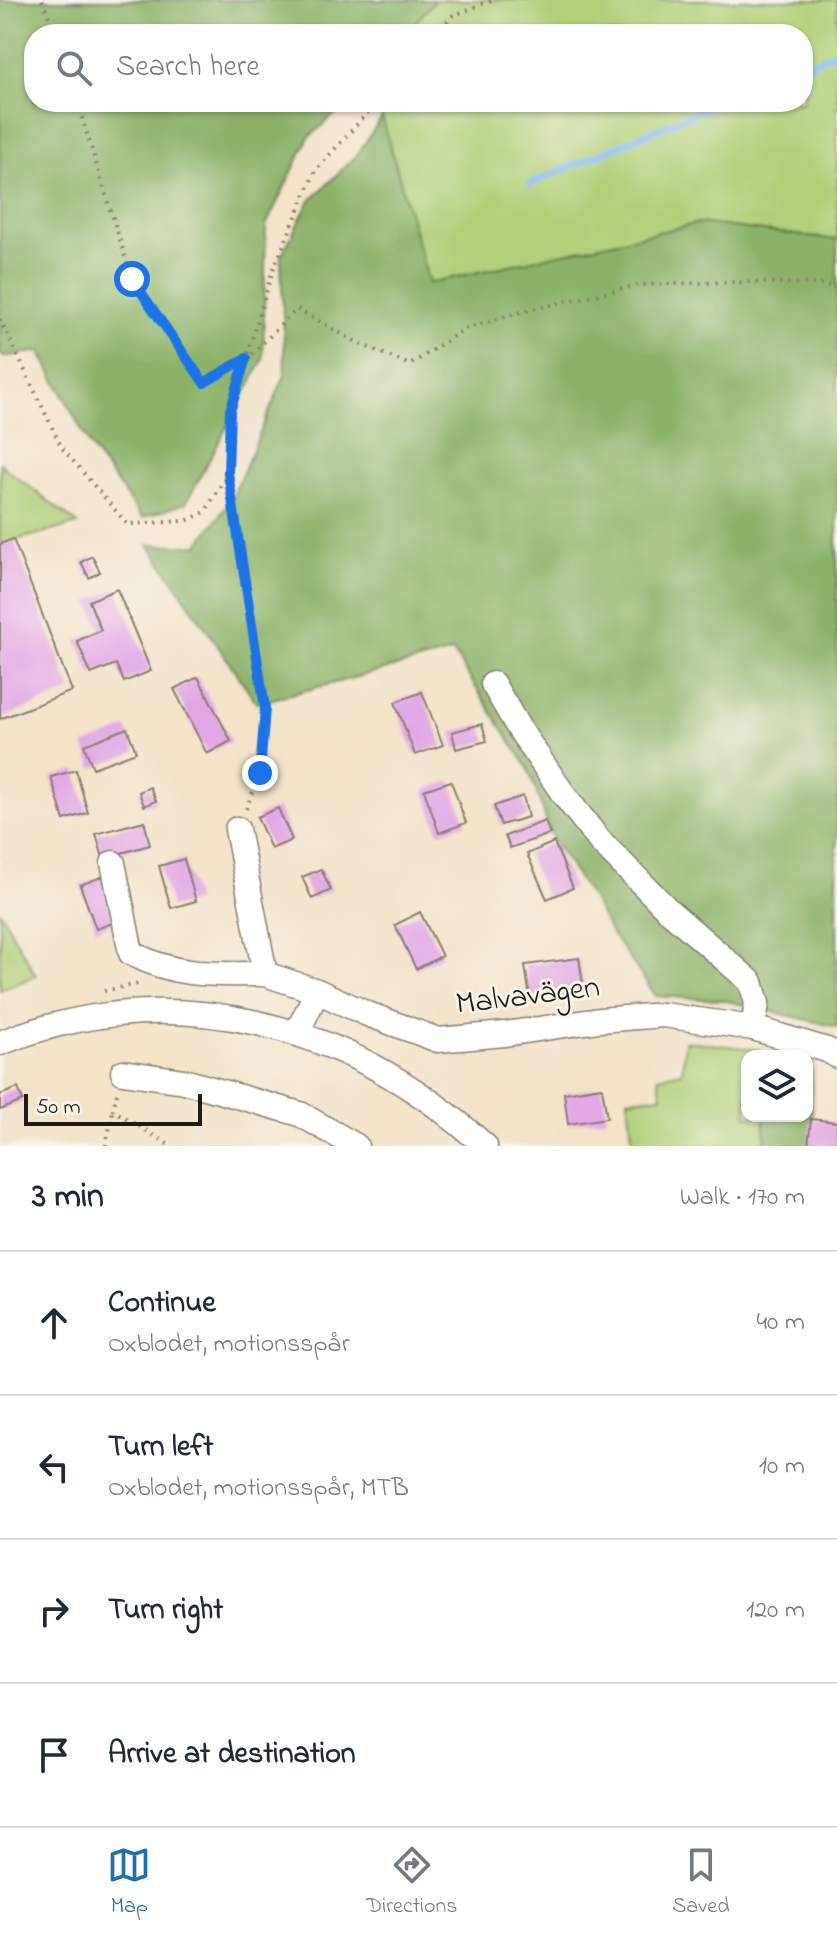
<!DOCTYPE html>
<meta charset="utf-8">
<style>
body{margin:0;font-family:"Indie Flower",sans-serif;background:#f6f6f7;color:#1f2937}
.controls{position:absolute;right:24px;bottom:24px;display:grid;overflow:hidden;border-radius:16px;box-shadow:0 2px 6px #0004}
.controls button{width:72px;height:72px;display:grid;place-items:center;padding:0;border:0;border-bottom:2px solid #e0e1e3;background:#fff;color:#1f2937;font:40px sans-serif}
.scale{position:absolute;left:24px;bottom:20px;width:178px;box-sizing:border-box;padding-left:8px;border:4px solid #1c1c1c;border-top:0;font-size:22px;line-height:28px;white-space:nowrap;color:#1c1c1c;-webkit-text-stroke:6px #f7f3e8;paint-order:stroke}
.stop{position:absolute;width:24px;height:24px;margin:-18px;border:6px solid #1a73e8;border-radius:50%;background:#fff}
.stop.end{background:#1a73e8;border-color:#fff;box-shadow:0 2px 8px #0008}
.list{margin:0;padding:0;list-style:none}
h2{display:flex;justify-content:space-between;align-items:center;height:104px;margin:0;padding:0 32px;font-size:34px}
h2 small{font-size:26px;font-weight:400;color:#747a83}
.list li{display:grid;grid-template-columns:52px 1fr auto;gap:24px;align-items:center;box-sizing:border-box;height:144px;padding:0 32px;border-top:2px solid #e0e1e3}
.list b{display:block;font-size:30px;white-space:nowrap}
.list p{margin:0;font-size:26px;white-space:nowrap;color:#747a83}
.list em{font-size:26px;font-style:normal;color:#747a83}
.icon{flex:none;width:44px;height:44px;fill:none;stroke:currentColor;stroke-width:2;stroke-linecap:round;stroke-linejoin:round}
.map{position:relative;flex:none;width:837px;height:1146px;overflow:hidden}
.search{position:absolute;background:#fff;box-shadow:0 2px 6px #0004;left:24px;right:24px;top:24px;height:88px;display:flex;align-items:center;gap:20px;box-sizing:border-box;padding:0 28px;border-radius:32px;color:#747a83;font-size:30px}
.sheet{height:680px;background:#fff}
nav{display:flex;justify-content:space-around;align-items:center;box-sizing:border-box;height:112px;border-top:2px solid #e0e1e3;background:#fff;font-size:22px;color:#747a83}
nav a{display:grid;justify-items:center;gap:4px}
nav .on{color:#1f6fb2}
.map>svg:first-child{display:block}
.green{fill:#b1d078;stroke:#66764a;stroke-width:2}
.forest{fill:#8cb268;stroke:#546742;stroke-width:2}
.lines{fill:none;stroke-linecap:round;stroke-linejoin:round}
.stream{stroke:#87bbf5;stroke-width:7}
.building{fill:#e2a8e5}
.minor-casing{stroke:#878072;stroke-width:27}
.path{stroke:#878072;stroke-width:4;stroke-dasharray:2 6;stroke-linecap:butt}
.minor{stroke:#fff;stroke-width:24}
.route{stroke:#1a73e8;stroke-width:10}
.labels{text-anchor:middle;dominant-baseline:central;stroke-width:6;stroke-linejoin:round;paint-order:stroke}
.street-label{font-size:32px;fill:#1c1c1c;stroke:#f7f3e8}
</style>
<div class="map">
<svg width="837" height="1146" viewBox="0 0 837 1146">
<rect width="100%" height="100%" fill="#f7f3e8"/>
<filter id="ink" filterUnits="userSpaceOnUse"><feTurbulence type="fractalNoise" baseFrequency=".0125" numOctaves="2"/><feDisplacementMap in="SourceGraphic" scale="16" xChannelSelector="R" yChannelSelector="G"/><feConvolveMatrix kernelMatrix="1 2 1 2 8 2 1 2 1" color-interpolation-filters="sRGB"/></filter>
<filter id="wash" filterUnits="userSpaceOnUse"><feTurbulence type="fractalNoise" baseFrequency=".006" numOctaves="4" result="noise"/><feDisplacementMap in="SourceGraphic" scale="32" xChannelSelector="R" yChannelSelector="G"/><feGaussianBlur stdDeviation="1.8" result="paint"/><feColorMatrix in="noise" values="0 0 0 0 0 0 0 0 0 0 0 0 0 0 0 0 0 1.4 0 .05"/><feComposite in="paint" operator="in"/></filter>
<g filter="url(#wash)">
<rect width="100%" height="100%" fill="#f2e3c9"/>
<path class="green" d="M435,0H837V240L699,223L429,284L378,102H803V34H405Z
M0,463L5,468L78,524L0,544Z
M0,911L36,976L0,990Z
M685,1041L761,1050V1056H747V1116H764L766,1146H633L628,1099L662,1096L658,1077L682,1072Z"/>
<path class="forest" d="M0,0H435L405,34H34V102H349L309,137L266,225L263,360L186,503L142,518L91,448L40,351L3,357L0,353Z
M382,117L429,283L699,223L837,240V1027L723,1000L656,996L609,930L595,904L554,842L528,768L453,652L257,703L149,545H198L231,500L285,375L281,256L309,202L356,156Z
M807,1059L812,1060V1146H766L764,1116H807Z"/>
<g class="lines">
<path class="stream" d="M803,67L837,52
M530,184L720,102"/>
</g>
<g id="blocks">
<path class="building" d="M13,539L72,691L0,719V544Z
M92,556L100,572L89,578L81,562Z
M117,589L151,671L124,682L116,664L91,674L77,641L101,630L89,601Z
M198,677L231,741L207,754L174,689Z
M422,692L443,745L415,755L395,702Z
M482,724L487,741L456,749L452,732Z
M127,728L136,752L93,768L84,745Z
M76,770L88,813L64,820L51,777Z
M451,781L466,823L439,833L424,790Z
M150,787L156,801L144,806L139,792Z
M523,796L528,817L501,825L494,806Z
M278,808L292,840L271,849L257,817Z
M144,821L150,845L103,858L96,834Z
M545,821L550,834L510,848L505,836Z
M554,842L573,888L547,899L527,854Z
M184,859L196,901L171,908L159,866Z
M321,869L331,890L312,899L302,877Z
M106,875L121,920L96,929L80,885Z
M420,912L442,956L416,969L395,925Z
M579,958L584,990L530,998L525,965Z
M602,1087L607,1118L568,1124L564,1093Z
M18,1088L23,1101L0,1110V1095Z
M811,1119L837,1122V1146H808Z"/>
</g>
</g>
<g filter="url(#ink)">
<use href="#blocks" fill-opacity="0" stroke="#878072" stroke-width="2"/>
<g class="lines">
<g class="minor-casing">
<path id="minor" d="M493,684L518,727L564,795L599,840L668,910L751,982L757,1003L753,1028
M237,829L265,974L317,991
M113,863L131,953C178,978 214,974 265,974
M297,1033L317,991L365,1013L438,1040L505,1034L599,1020L663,1015L753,1028L827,1050L837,1056
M0,1043C173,975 350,1023 485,1146
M123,1072L184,1081L300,1114L356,1146"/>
</g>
<path class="path" d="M42,0L56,34
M436,34L452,16L492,0
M77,102L132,279L204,383L251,355L297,309L360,344L410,365L464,329L524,311L639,285L734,282L823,284L837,288
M0,319L62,448L127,524L186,521L205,512L227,475
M246,809L260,773L265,708L228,473L230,411L273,270L316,170L377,102
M104,991L138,984
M117,1093L113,1110L171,1146
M106,1146L113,1110"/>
<use href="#minor" class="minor"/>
</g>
</g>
<g class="lines" filter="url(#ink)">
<path class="route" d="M132,279L204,383L246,358L230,411L228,473L265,708L260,773"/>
</g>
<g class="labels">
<g class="street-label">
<text transform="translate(528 997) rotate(-7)">Malvavägen</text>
</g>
</g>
</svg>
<div class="controls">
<button><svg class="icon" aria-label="layers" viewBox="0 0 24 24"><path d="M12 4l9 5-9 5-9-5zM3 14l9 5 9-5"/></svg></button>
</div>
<div class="scale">50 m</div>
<div class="stop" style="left:132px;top:279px"></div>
<div class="stop end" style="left:260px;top:773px"></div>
<div class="search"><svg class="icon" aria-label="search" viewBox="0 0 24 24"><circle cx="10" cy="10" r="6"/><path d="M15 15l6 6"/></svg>Search here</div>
</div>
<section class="sheet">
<h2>3 min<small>Walk · 170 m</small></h2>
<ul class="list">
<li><svg class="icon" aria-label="ahead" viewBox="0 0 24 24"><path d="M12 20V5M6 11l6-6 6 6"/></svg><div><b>Continue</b><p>Oxblodet, motionsspår</p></div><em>40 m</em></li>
<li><svg class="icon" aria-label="left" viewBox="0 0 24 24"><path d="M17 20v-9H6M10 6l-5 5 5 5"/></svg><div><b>Turn left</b><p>Oxblodet, motionsspår, MTB</p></div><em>10 m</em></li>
<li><svg class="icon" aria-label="right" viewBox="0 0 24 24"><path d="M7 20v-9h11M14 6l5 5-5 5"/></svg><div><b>Turn right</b></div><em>120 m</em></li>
<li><svg class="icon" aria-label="arrive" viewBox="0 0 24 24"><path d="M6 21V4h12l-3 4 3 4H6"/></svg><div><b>Arrive at destination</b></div></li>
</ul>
</section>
<nav>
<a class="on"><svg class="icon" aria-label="map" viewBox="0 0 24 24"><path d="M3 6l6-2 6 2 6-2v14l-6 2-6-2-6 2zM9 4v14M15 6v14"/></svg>Map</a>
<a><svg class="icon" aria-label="directions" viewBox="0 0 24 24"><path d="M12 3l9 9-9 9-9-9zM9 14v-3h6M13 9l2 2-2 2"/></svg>Directions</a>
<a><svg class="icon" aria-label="saved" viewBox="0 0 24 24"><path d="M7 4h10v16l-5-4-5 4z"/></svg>Saved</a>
</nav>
